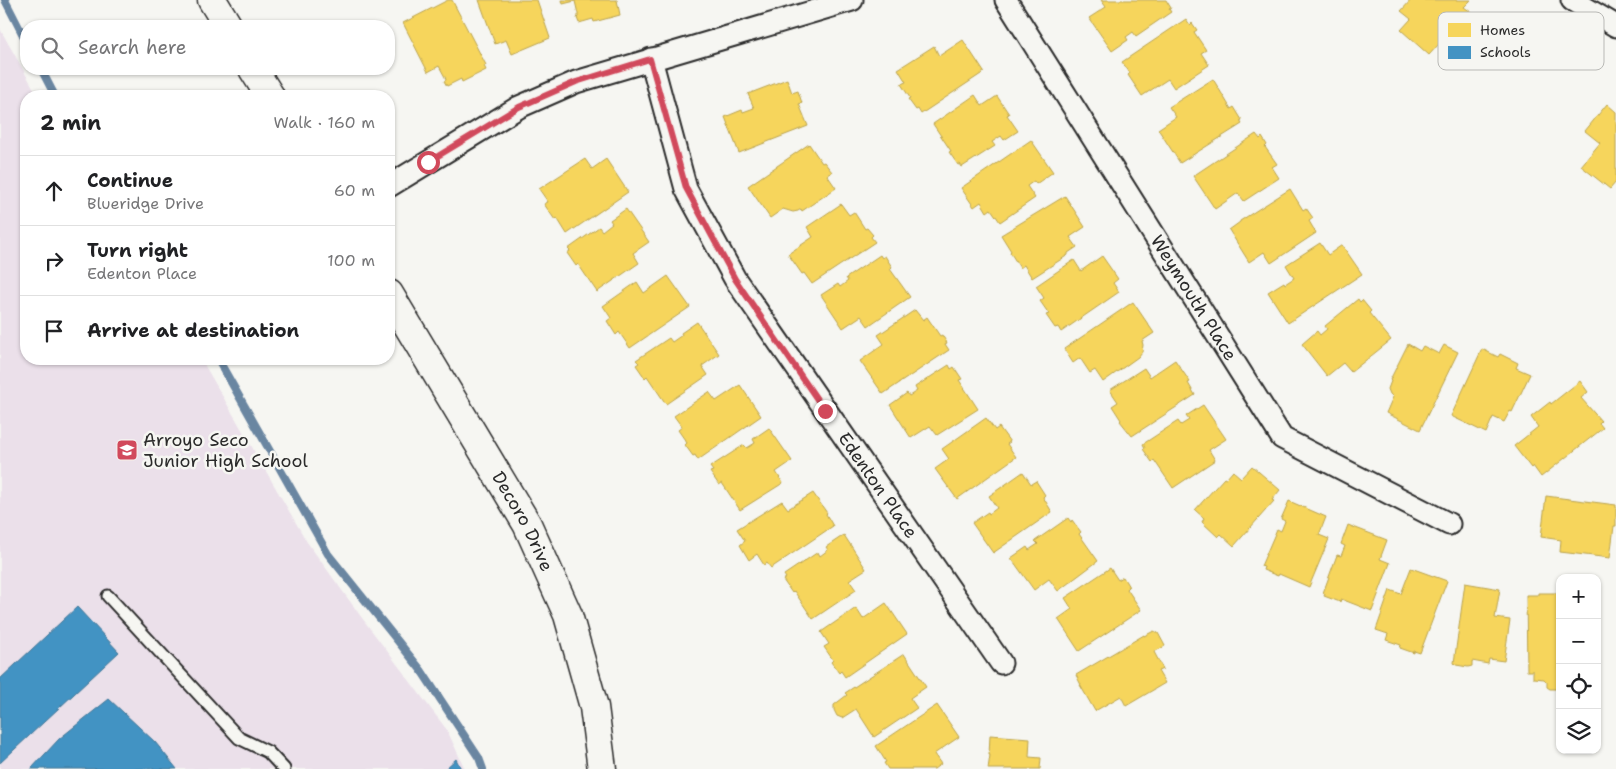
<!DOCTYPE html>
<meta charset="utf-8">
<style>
body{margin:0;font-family:"Shantell Sans",sans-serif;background:#f2f2f2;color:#202124}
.controls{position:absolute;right:15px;bottom:15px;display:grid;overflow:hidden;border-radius:10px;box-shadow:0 1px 4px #0004}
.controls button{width:45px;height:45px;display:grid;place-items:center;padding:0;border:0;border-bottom:1px solid #e0e0e0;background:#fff;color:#202124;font:25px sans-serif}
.stop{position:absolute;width:15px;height:15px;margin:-11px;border:4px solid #d1495b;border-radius:50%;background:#fff}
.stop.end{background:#d1495b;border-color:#fff;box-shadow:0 1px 5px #0008}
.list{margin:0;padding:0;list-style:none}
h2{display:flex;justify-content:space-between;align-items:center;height:65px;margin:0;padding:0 20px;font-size:21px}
h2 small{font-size:16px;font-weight:400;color:#757577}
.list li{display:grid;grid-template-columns:32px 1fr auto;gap:15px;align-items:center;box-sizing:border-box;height:70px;padding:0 20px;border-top:1px solid #e0e0e0}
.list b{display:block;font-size:19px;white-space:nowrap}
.list p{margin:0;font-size:16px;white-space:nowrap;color:#757577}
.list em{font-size:16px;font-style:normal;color:#757577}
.icon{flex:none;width:28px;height:28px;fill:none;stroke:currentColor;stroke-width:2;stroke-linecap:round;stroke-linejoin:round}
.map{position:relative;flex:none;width:1616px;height:769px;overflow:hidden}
.search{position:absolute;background:#fff;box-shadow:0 1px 4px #0004;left:20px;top:20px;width:375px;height:55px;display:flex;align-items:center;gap:12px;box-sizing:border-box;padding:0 18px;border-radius:20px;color:#757577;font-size:19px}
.panel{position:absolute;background:#fff;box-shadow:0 1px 4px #0004;left:20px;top:90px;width:375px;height:275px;border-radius:20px}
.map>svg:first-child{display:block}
.built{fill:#ebe0ea}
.homes{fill:#f6d55c;stroke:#b9a24d}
.schools{fill:#4393c3;stroke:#3c7495}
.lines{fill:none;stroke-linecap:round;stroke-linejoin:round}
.stream{stroke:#6b86a1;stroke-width:8}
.lane-casing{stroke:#2b2b2b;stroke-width:15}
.street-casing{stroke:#2b2b2b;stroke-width:25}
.secondary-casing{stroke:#2b2b2b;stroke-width:31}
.lane{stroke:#f6f6f2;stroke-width:11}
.street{stroke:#f6f6f2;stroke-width:21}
.secondary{stroke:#f6f6f2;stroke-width:28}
.route{stroke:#d1495b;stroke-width:6}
.labels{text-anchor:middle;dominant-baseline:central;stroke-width:5;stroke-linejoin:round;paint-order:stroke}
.street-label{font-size:18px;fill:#2b2b2b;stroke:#f6f6f2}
.poi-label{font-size:18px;fill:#2b2b2b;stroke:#f6f6f2;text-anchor:start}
.key{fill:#f6f6f2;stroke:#b9b9b6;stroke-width:1}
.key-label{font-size:14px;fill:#2b2b2b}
</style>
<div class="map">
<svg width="1616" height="769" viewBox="0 0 1616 769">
<rect width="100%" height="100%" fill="#f6f6f2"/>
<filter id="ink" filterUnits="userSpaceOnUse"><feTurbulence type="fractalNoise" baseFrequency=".02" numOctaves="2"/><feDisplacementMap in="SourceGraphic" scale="10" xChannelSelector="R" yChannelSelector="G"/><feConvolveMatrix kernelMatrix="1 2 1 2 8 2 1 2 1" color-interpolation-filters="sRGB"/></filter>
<g filter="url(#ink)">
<path class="built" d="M0,29L38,96H26V359H201L307,542L362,618L447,730L465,769H0Z"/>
<path class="homes" d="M448,0H452L486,65L484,66L486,70L462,82L461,79L447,86L444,81L446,80L445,77L439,66L428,72L403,23Z
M479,0H537L550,38L512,54L506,40L495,44Z
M562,0H617L620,15L594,22L593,19L579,23L577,18L578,17V14L575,1L563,4Z
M1101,0H1166L1171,8L1169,9L1171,12L1136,36L1133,32L1126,37L1128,40L1112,51L1089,18L1106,7Z
M1411,0H1471L1464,7L1471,12L1463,21L1465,23L1451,40L1449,37L1442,46L1439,44L1429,55L1401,30L1411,19L1401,11Z
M1186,19L1190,25L1192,23L1197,30L1194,32L1206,50L1201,53L1209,65L1174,88L1168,79L1142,96L1128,75L1130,73L1122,62Z
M963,40L984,72L921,114L918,109L916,110L908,99L910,98L901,84L906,82L898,69L934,46L939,56Z
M787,79L792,93L798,91L802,103L799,104L808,126L739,153L725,117L742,110L743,112L754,108L748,94Z
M1213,79L1231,109L1234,107L1242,120L1240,121L1242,124L1180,163L1158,129L1176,117L1169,107Z
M975,95L982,106L997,96L1009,114L1007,115L1018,131L1004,140L1001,136L992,142L995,146L962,167L960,164L958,165L949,152L951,151L933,124Z
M1607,104L1616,112V182L1610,189L1581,166L1600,143L1585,131Z
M1256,134L1260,139L1262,137L1267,145L1265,147L1277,164L1272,167L1279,178L1244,201L1238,193L1215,209L1193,176Z
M1031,140L1053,172L1036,184L1034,181L1027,186L1035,198L1000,222L991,209L987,212L981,202L974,207L961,188Z
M809,144L822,163L824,162L832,172L827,175L836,188L802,211L801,209L798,211L793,212L783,209L770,218L748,186Z
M585,159L592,169L606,159L628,192L567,234L557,218L555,220L544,204L548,202L539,189Z
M1290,189L1303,210L1306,208L1313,218L1309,221L1316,233L1271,263L1264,252L1249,262L1229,230L1240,222V221Z
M1065,196L1085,227L1070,237L1077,247L1068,253V255L1032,278L1024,265L1020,268L1010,252L1011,251L1001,235Z
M841,204L849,215L854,212L865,229L867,228L873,235L871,237L875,242L812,284L804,273L802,274L788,254L813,237L807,227Z
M626,209L649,242L633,253L639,263L597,292L578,264L576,266L567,253L570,251L568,249L599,227L602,231L612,223L610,220Z
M1320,243L1328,255L1342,245L1362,274L1288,323L1268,292L1284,282L1285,284L1294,278L1286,265Z
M880,255L882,258L885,256L892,267L890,269L910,297L868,326L861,316L843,328L821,295L838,284L840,287L848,281L846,278Z
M1102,256L1118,279L1113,283L1119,292L1061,332L1058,327L1055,328L1046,315L1049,314L1040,301L1044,298L1036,286L1074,260L1081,271Z
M668,276L690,307L630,348L619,332L616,335L607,321L611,318L603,306L637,282L644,293Z
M1358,299L1360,302L1362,300L1371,311L1369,313L1391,340L1351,372L1343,363L1327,376L1302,344L1317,331L1320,335L1327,329L1325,326Z
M1133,302L1154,333L1142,341L1143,345L1142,352L1138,357L1103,382L1095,370L1090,373L1080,358L1073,363L1064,349Z
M915,310L923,320L927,317L940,336L942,335L947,343L945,344L949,350L883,394L860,361L884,344L878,335Z
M697,322L719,354L702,366L708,375L666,404L647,376L645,378L636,365L639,363L636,360L669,338L672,342L682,335L681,333Z
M1408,344L1420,351L1423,346L1439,354L1444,345L1458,352L1420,430L1386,413L1393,397L1390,394L1388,389L1391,381L1390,380Z
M1482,349L1498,357L1500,354L1518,363L1516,368L1530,374L1512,412L1510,411L1504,422L1493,417L1486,433L1451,416Z
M1175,360L1190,382L1188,383L1195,395L1132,436L1120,421L1121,420L1112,406L1118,402L1110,390L1144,368L1150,377Z
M949,365L951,369L954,367L962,379L959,380L978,409L937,435L930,426L911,438L890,405L907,393L909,396L917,391L915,387Z
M1580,381L1588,392L1581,398L1601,421L1599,423L1603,428L1541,477L1533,466L1531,468L1514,446L1538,427L1531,417L1550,402L1551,404Z
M740,385L761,416L698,460L695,455L693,456L685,445L687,443L678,430L682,427L674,416L709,392L716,401Z
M1203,405L1226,439L1209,450L1215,460L1173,488L1154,460L1152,462L1143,449L1145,448L1143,444L1178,421L1181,425L1189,420L1186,416Z
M986,418L995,430L999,427L1010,442L1007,444L1016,457L957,499L935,469L949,459L942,449Z
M769,428L792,461L776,472L783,483L740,510L722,483L719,485L710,472L713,471L710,467L744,445L747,448L755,443L753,439Z
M1252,466L1280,490L1272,500L1274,501L1234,546L1221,534L1218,537L1202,522L1204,518L1195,510L1224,478L1226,479L1233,471L1241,478Z
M1023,472L1031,484L1036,481L1045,495L1043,497L1052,512L993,553L972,523L988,512L989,514L997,508L989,496Z
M813,493L827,513L826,514L833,526L771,568L767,563L764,565L757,554L749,560L740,545L745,541L737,529L782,501L788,509Z
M1546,496L1616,505V526H1614L1610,558L1560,552L1561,540L1541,537Z
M1289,501L1326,517L1319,535L1329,539L1309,587L1279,574L1278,576L1263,570L1264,567L1261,566L1277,529L1281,531L1285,521L1281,519Z
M1068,518L1071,522L1072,520L1081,532L1079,534L1098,561L1058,591L1049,579L1034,590L1011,558L1027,547L1029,550L1038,544L1035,541Z
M1348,525L1387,540L1380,559L1390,563L1372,611L1341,599L1340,602L1324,596L1325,594L1323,593L1337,555L1341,556L1345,546L1341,544Z
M844,535L866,569L849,580L856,590L813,619L794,591L792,593L783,580L786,578L784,575L818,552L820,556L828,550L826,547Z
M1110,568L1118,580L1123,577L1129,587L1127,589L1141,610L1079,651L1058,619L1072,609L1065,598Z
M1411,568L1447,581L1420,653L1414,651V653L1400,648L1401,645L1386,640L1388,634L1376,630L1390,590L1401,594Z
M1465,583L1500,589L1495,618L1510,620L1504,661L1489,659L1488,664L1472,661V666L1468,667L1456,665L1454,663Z
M1538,593H1560L1559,689H1550L1547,687V682L1544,679L1533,678V671H1527L1526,595H1538Z
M886,603L907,634L845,677L841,671L839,673L831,662L833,660L824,647L829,644L821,632L856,608L863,619Z
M1154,631L1158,633L1165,646L1154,652L1163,669L1158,671L1165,683L1126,706L1121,696L1095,711L1080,685H1081L1076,675L1144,635V636Z
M904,654L926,687L910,698L917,708L874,737L856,709L842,718L837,716L834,710V705L847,695L845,693Z
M937,705L959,737L934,754L941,764L934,769H888L884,763L886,762L876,746Z
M990,735L1030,738L1029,757L1041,758L1040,769H988L990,755H989Z"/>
<path class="schools" d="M77,607L119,652L0,763V679Z
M109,699L155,742L177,769H31L59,739Z
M456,759L461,769H445Z"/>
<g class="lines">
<path class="stream" d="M5,0L26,41
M41,69L55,96
M218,359L328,554L421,670L479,758L483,769"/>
<g class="lane-casing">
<path id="lane" d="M108,596L239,738L268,752L284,769"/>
</g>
<g class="street-casing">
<g id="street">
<path id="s1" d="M1006,0L1282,438L1449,524"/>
<path d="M1572,0L1616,26"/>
<path id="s2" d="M651,59L686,189L735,279L1001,663"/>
<path d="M389,186L519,107L576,82L852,0"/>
</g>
</g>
<g class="secondary-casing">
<g id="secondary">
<path d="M212,0L228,26"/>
<path d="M253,69L270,96"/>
<path id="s3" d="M389,294L527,524L568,615L594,707L602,769"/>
</g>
</g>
<use href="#lane" class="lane"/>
<use href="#street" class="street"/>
<use href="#secondary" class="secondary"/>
</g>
</g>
<g class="lines" filter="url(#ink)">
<path class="route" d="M428,162L519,107L576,82L650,59L686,188L735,279L825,411"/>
</g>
<defs>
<g id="school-square" transform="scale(1.125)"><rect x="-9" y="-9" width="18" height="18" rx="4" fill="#d1495b" stroke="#f6f6f2"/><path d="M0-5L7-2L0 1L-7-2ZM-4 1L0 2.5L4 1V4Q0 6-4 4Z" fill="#fff"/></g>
</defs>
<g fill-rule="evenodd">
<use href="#school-square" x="127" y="450"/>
</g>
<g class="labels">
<g class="street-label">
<text stroke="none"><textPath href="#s1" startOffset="352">Weymouth Place</textPath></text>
<text stroke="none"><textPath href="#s2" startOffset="488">Edenton Place</textPath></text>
<text stroke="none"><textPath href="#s3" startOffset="264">Decoro Drive</textPath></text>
</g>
<g class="poi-label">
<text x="143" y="440">Arroyo Seco<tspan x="143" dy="21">Junior High School</tspan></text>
</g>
</g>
<rect x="1438" y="12" width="166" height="58" rx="8" class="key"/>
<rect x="1448" y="23" width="23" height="14" fill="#f6d55c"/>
<rect x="1448" y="46" width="23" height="13" fill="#4393c3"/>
<g class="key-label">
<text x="1480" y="35">Homes</text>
<text x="1480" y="57">Schools</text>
</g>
</svg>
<div class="controls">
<button>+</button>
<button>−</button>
<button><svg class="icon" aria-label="locate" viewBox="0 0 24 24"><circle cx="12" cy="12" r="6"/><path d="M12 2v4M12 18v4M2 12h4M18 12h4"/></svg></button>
<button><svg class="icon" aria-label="layers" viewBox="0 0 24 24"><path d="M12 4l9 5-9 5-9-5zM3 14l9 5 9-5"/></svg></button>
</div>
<div class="stop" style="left:428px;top:162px"></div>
<div class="stop end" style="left:825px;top:411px"></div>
<div class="search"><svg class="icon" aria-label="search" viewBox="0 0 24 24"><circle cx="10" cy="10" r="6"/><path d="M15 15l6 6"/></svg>Search here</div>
<section class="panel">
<h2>2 min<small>Walk · 160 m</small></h2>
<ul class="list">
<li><svg class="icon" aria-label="ahead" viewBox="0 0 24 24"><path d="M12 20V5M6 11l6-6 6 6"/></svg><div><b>Continue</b><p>Blueridge Drive</p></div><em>60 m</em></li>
<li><svg class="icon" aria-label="right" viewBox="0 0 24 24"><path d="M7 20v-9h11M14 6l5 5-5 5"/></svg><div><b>Turn right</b><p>Edenton Place</p></div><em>100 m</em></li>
<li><svg class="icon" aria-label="arrive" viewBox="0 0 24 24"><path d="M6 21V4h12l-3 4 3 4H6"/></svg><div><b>Arrive at destination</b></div></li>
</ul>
</section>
</div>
